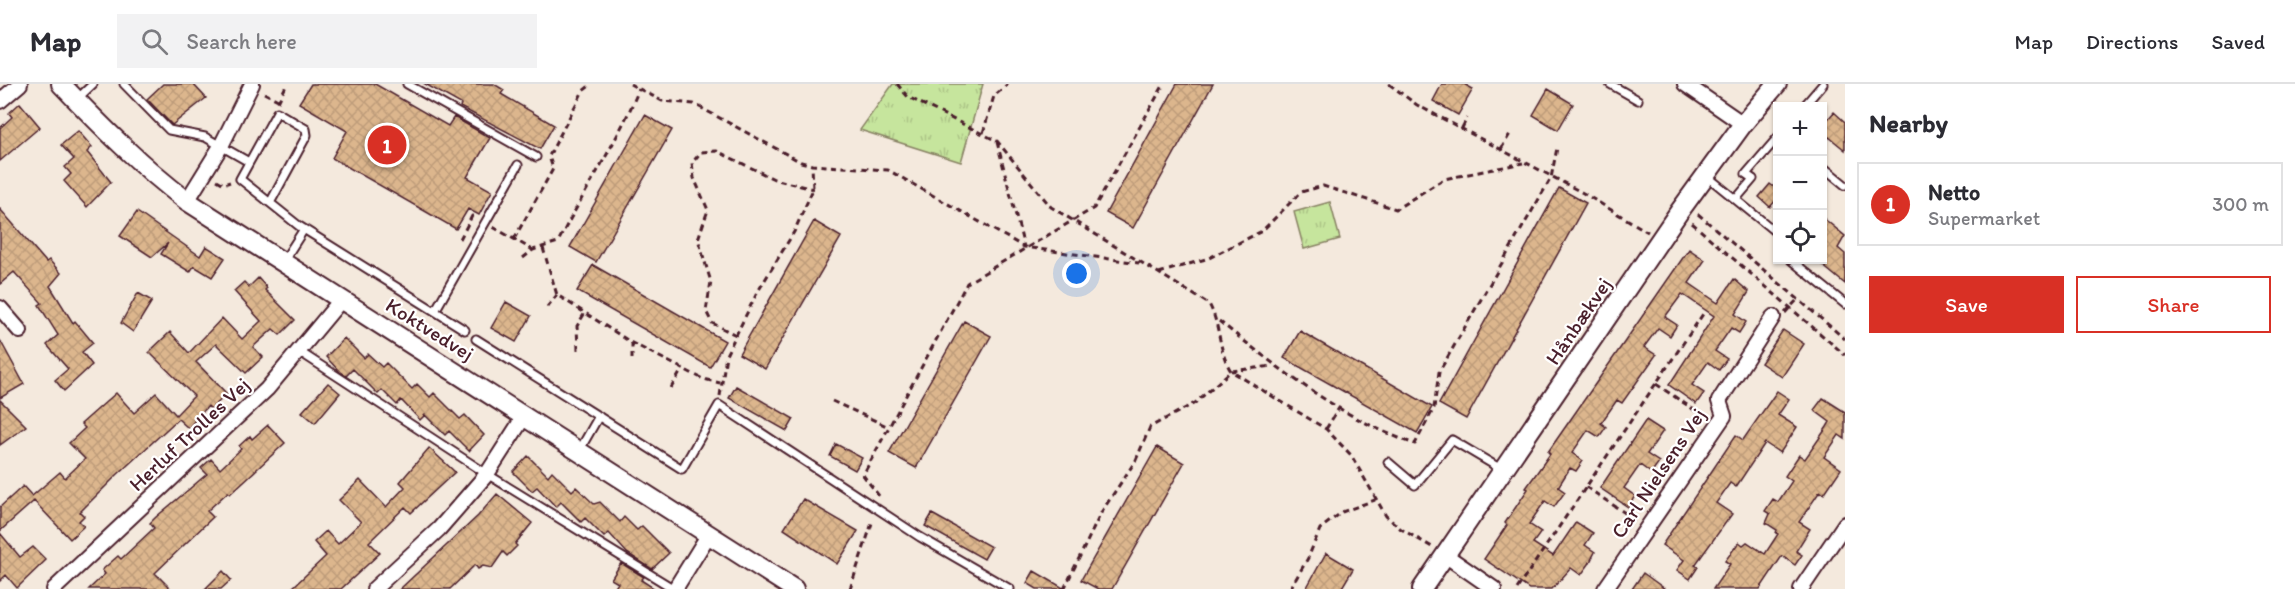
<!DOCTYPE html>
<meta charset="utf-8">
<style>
body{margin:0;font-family:Itim,sans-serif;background:#f2f2f3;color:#2b2b33}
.controls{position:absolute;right:18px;top:18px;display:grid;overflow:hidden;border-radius:0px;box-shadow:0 2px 4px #0004}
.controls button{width:54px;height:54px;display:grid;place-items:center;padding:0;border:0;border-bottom:2px solid #e1e1e2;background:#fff;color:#2b2b33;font:30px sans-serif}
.you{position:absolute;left:1077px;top:190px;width:21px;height:21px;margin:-15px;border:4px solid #fff;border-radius:50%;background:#1a73e8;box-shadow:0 0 0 9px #1a73e833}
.badge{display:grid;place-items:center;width:39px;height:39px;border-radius:50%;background:#d93025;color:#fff;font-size:20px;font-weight:700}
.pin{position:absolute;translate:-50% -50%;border:3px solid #fff;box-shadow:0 2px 6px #0006}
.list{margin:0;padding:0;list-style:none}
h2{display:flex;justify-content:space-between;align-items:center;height:78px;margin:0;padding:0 24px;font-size:26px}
h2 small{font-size:20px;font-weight:400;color:#7c7c81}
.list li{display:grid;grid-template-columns:39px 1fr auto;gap:18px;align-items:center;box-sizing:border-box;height:84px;margin:0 12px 12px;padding:0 12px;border:2px solid #e1e1e2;border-radius:0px}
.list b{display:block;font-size:22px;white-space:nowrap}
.list p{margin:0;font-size:20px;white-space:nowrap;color:#7c7c81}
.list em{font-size:20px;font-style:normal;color:#7c7c81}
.actions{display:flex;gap:12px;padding:18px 24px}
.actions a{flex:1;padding:14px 0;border:2px solid #d93025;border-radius:0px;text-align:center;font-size:21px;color:#d93025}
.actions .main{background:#d93025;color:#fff}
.icon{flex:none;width:33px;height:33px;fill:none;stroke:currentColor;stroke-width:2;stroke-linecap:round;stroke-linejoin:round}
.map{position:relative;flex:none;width:1845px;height:505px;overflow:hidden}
header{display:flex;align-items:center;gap:36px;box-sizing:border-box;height:84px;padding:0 30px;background:#fff;border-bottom:2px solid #e1e1e2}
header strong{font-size:28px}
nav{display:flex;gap:33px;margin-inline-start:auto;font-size:21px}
.search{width:420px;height:54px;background:#f2f2f3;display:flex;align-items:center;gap:15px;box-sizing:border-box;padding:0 21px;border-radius:0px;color:#7c7c81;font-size:22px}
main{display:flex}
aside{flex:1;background:#fff}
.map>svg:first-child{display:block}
.park{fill:url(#park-tufts);stroke:#888264;stroke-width:1.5}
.building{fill:url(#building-cross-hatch);stroke:#4a1f2b;stroke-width:1.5}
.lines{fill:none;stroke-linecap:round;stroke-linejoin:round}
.service-casing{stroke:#4a1f2b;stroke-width:11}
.minor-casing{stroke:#4a1f2b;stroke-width:18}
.tertiary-casing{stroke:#4a1f2b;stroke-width:22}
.path{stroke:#4a1f2b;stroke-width:3;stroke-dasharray:6 4.5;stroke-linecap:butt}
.service{stroke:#fff;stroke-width:7}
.minor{stroke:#fff;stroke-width:14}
.tertiary{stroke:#fff;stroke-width:18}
.labels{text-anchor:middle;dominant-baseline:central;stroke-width:4.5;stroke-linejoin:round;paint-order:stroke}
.street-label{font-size:21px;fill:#4a1f2b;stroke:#fff}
</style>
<header>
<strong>Map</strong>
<div class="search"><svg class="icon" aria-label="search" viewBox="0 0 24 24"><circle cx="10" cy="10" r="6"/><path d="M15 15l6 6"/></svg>Search here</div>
<nav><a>Map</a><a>Directions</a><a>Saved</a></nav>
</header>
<main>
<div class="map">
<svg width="1845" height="505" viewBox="0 0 1845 505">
<defs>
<pattern id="park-tufts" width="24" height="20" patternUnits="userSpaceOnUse" patternTransform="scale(1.5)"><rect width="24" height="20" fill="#c6e59d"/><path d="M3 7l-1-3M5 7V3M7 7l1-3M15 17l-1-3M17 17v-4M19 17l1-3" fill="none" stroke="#acc487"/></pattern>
<pattern id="building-cross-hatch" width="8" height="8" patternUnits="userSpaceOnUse" patternTransform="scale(1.5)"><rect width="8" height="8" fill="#dcb68d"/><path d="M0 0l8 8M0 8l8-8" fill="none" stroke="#be9c7a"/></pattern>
</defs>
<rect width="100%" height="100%" fill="#f4e9dd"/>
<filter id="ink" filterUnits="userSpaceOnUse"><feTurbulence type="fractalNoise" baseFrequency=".0167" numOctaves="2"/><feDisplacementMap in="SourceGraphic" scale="12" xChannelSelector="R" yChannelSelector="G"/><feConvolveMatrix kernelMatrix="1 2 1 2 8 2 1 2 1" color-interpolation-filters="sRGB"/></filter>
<g filter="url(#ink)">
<path class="park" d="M893,0H983L961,78L860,46Z
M1330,118L1340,155L1304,165L1294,128Z"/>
<path class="building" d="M163,0H193L206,14L172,41L147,15Z
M311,0H375L448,42L454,33L490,54L467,93L492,107L479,131L468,125L456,145L332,74L347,47L299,19Z
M425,0H494L504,6L501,10L554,41L540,65L460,23L461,20Z
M1177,0H1213L1133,144L1106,129Z
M1442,0H1464L1473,5L1458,31L1433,17Z
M1548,5L1573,20L1558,46L1533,31Z
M20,19L40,43L0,77V44L12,33L9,29Z
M1834,28L1845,38V66L1829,53L1822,61V42Z
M645,31L672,46L596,178L570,163Z
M78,47L92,63L87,68L111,98L87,123L64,97L71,90L65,83L74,75L61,61Z
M1770,100L1778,106V114L1770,123L1759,113Z
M1559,104L1586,119L1466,335L1439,320Z
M0,125L46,178L49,176L61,189L50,202L73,239L75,237L93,259L82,268L92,281L64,307L55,296L68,285L47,261L58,251L39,221L42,219L14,188L0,200Z
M137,128L200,172L206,162L225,174L212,193L194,182L190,188L161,170L168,159L152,173L120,152Z
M1822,133L1845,152L1838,164L1845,170V200L1822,181Z
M814,137L841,153L765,285L739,270Z
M1689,165L1705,176L1689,199L1718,219L1734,195L1749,208L1735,230L1746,238L1739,249L1731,244L1715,267L1727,275L1719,286L1708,278L1692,301L1704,309L1696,320L1669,301L1714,232L1682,210L1665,233L1677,241L1670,252L1658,244L1644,263L1656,271L1622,319L1617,316L1601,339L1606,343L1599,353L1588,346L1572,369L1583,377L1576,387L1570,384L1558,403L1565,408L1554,423L1545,417L1529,440L1541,448L1533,459L1553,472L1576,438L1593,449L1585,461L1595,468L1589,480L1581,491L1571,484L1552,505H1529L1484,475L1507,441L1505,439L1528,405L1526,404L1550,370L1548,368Z
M593,181L725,257L710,283L577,207Z
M258,194L267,204L265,206L295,236L280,251L273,245L253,263L263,273L246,289L216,260L196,278L227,310L211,325L208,322L188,344L178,335L117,391L80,428L84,432L79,437L84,442L70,455L34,417L0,447V423L23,402L32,412L60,388L65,394L85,375L69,359L85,344L81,340L116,309L134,329L156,309L176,331L194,312L149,268L170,248L189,269L222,234L242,255L261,237L234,207L244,198L249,203Z
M138,209L152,217L133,248L121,239Z
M506,218L531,232L516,258L491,244Z
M964,237L991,252L916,384L889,369Z
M1783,246L1804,260L1782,293L1761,279Z
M1300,247L1432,323L1417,349L1284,274Z
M344,254L364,274L368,270L382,283L386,279L412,305L417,300L430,313L434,309L460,335L465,331L484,351L469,367L449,347L445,351L425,331L420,336L401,316L397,321L382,306L378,310L353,285L346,292L340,288L326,273Z
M0,256L24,300L0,314Z
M328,299L340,309L315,339L302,328Z
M736,302L794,335L787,347L729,314Z
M1777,307L1789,315L1778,331L1797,343L1780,369L1765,359L1736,403L1730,399L1716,419L1732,430L1695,481L1698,483L1690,495L1677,486L1684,476L1662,461L1736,351L1743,356Z
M1823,314L1845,328V355L1839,351L1824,373L1841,385L1824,410L1820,407L1799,438L1810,445L1796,467L1802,471L1795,481L1782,472L1760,505H1713L1730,480L1725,477L1739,458L1743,461L1747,458L1765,470L1778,450L1776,449L1777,446L1766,439L1770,430L1765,427L1773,415L1778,418L1792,397L1785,392L1799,371L1805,375L1827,343L1830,338L1814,326Z
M0,316L26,342L0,361Z
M1646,336L1663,347L1647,370L1659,378L1651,389L1640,381L1624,404L1635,412L1628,423L1600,404Z
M268,341L285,359L230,410L228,408L207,427L213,433L155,489L171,505H89L105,490L102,486L118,472L121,475L154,444L150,439L156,433L207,390L201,384L211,375L220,385L241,365L239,362L250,352L252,355Z
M836,360L862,374L855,386L830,372Z
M1157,363L1184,379L1112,505H1098L1081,496Z
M429,364L455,388L411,429L405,423L369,458L380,469L341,505H291L326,472L314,458L326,447L338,460L361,438L339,416L360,396L386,423L405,403L400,398Z
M528,372L548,392L552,387L572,407L576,403L594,420L600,418L620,438L624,433L637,446L642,442L669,469L652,485L627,469L609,449L604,453L585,434L581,438L561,418L556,423L537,403L532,407L513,388Z
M497,410L532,439L515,460L517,462L507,472L503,468L492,484L483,482L478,485L475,481L450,505H400L478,432Z
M803,415L858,447L837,480L784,445Z
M932,430L991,463L984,475L925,442Z
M0,449L20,473L33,463L46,476L17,504L6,491L0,497Z
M1326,469L1353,485L1341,505H1306Z
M621,479L644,493L641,496L655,505H614L618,499L611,495Z
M223,487L231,496L221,505H205Z
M1034,487L1065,505H1037L1027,499Z
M1643,489L1665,505H1632Z"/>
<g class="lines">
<g class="service-casing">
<path id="service" d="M124,0L169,46L205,53L249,78
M407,0L536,73
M1610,0L1638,16
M76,16L93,0
M1804,22L1823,0
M1822,82L1845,101
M1708,93L1778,150
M1736,115L1753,95L1746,90L1778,53
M270,119L307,51L306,45L277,28L240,95L299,142L465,246
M1791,176L1845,220
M283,178L304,145
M435,227L518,81
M476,255L682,385L719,321L920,453L1010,505
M300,268L487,390L674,505
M579,367L599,332
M1388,378L1415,401L1452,356L1501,385"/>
</g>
<g class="minor-casing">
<path id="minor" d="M1685,0L1743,40
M0,17L20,0
M187,117L221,62L252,0
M0,224L20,247
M1445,471L1494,505
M54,505L267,305L341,216
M374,505L439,445L487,390L525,331
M675,505L709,450
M1605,505L1724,332L1719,317L1773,233
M1801,505L1845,440"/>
</g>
<g class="tertiary-casing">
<path id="tertiary" d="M61,0C101,42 141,82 187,117L794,505
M1422,505L1679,128L1743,40L1777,0"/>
</g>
<path class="path" d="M630,0L662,17L694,20L801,78L812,81L888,86L1024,163L1139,179
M897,0L908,13L997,57L1051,123L1209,220C1221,242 1218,267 1231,287L1326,345L1351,371L1386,432L1401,445L1432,463
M1389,0L1417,21L1583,109L1648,148
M264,9L278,16
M278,18L287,0
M1462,44L1467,34
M983,49L994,12L1008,0
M997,58L1024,163
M1501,65L1510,50
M217,96L224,100L230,98
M1698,130L1845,255
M1692,139L1845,271
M493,143L533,166
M460,155L472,132L477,134
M514,155L553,85L549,72L583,7L592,0
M543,164L557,211L632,259L703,295L720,299
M523,174L533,166L558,158C584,107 617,59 639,5
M1159,189L1209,174L1262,147L1301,108L1323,102L1396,125L1444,95L1523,79
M547,223L557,211
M1785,229L1798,215
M1219,237C1279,285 1342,335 1415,360L1434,324L1439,288L1551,94L1557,64
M736,251L712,239L706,227L711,198L698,155L708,126L694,94L692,79L701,68L717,67L774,95L813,105
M578,266L577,242L586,227
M632,275V259
M1656,300L1706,334
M671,304L683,284
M720,312L726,271L757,209L794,148L813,105L812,81
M832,317L889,343
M1326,345L1339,324
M1586,403L1637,437
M879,412L863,391L967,199L1094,124L1164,0
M850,505L873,436
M1064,505L1102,427L1136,376L1150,343L1195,319L1231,287L1273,282
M1290,505L1308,474L1320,445L1342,428L1375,416
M1517,505L1703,230"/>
<use href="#service" class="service"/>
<use href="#minor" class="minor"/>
<use href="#tertiary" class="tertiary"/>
</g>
</g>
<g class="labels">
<g class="street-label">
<text transform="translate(1578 237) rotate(-56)">Hånbækvej</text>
<text transform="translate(430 245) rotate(32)">Koktvedvej</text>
<text transform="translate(189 350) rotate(-43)">Herluf Trolles Vej</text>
<text transform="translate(1658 389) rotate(-56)">Carl Nielsens Vej</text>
</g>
</g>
</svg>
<div class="controls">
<button>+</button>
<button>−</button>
<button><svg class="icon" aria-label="locate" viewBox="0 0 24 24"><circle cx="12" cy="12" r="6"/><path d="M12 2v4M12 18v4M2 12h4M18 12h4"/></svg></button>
</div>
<div class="you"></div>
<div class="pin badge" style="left:387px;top:61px">1</div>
</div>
<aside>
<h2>Nearby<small></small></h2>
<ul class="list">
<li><span class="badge">1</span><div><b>Netto</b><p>Supermarket</p></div><em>300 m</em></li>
</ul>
<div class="actions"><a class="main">Save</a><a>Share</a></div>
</aside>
</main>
